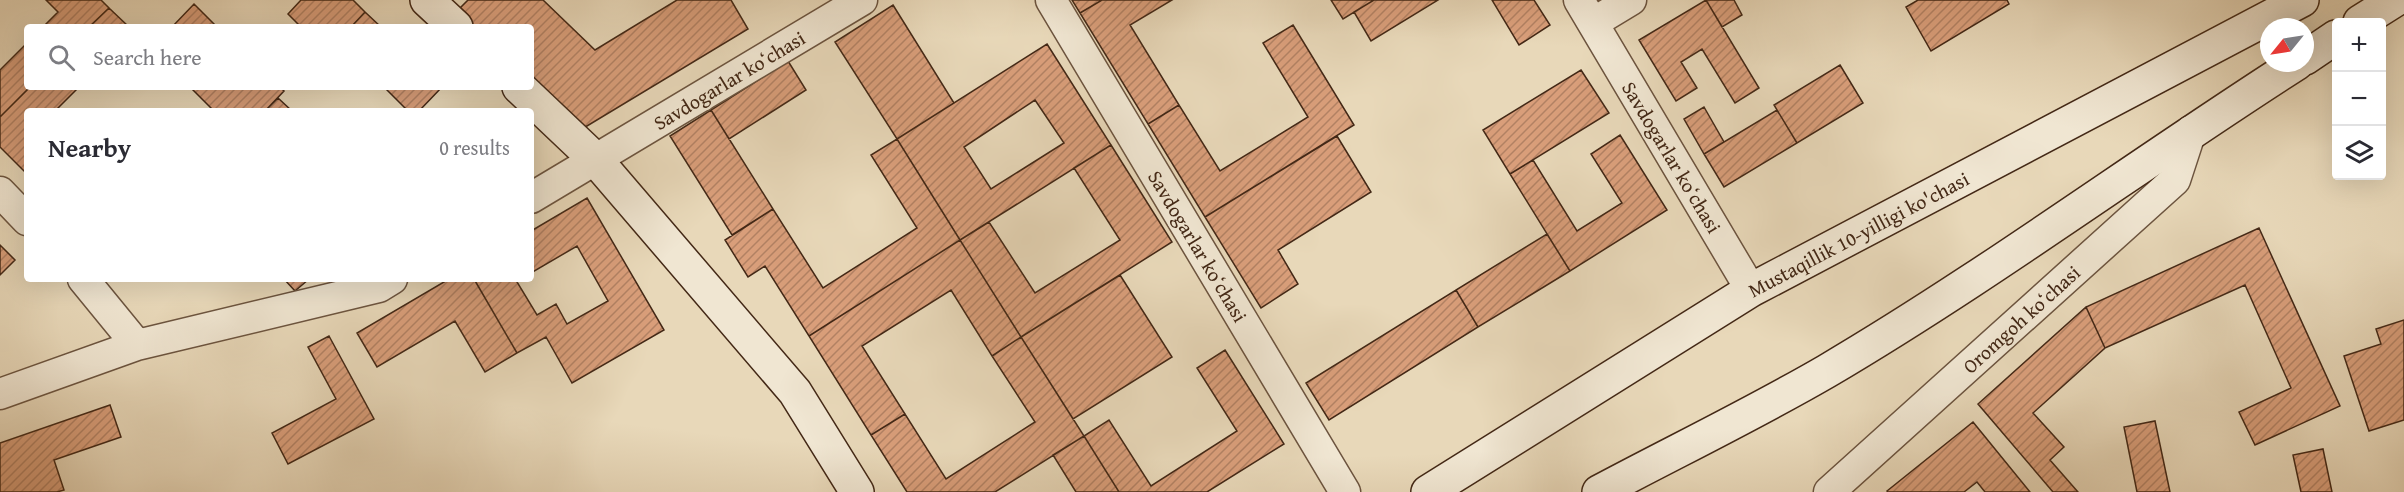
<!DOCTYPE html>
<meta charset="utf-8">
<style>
body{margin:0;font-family:"Gentium Book Plus",serif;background:#f2f2f3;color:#2b2b33}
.controls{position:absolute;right:18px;top:18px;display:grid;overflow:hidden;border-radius:6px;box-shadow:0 6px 24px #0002}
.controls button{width:54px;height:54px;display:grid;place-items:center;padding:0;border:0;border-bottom:2px solid #e1e1e2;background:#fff;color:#2b2b33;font:30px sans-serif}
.compass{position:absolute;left:2260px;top:18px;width:54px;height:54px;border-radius:50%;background:#fff;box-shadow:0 6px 24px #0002;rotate:240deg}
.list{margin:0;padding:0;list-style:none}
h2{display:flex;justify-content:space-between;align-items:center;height:78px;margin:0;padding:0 24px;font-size:26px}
h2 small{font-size:20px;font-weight:400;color:#7c7c81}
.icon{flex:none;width:33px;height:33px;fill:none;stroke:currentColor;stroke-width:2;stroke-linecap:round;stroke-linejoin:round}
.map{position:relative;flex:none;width:2404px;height:492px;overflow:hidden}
.search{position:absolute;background:#fff;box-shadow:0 6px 24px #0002;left:24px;top:24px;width:510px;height:66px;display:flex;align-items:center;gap:15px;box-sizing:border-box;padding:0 21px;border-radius:6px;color:#7c7c81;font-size:22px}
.panel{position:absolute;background:#fff;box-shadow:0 6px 24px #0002;left:24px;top:108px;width:510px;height:174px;border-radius:6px}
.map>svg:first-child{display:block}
.building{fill:url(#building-hatch);stroke:#432816;stroke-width:1.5;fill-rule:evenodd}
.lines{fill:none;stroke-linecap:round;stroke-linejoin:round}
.street-casing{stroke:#6c543f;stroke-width:33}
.secondary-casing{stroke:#432816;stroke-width:36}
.street{stroke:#f0e6d2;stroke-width:30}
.secondary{stroke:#f0e6d2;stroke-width:33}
.labels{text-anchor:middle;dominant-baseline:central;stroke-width:4.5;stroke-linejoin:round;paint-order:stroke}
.street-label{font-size:20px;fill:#432816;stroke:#f0e6d2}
</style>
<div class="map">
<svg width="2404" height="492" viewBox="0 0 2404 492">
<defs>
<pattern id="building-hatch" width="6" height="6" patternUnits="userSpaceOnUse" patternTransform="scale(1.5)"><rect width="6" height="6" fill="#d99e7a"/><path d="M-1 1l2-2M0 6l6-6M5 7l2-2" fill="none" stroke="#b28163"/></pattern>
</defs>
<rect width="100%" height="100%" fill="#e8d8b9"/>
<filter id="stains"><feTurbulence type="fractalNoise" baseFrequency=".00333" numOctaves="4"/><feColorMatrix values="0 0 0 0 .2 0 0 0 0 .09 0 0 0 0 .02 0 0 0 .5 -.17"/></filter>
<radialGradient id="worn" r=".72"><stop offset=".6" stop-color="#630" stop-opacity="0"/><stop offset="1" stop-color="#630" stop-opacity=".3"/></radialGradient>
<path class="building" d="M46,0H101L109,8L89,27H43L58,12Z
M301,0H353L365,12L351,27H301L288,14Z
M468,0H543L595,50L677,0H731L748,29L582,129L531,80V27H475L458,10Z
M1072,0H1102L1080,13Z
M1102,0H1172L1130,25L1179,105L1148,124L1080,13Z
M1331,0H1374L1343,19Z
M1374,0H1438L1371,41L1354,12Z
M1492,0H1534L1550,25L1519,45Z
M1706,0H1734L1742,15L1722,27Z
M1706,0L1759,88L1735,103L1702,49L1681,62L1697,88L1676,101L1639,40Z
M1918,0H2007L2009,4L1931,51L1906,7Z
M194,4L217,27H172Z
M893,5L954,103L897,139L835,42Z
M109,8L129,27H89Z
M365,12L381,27H351Z
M1293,25L1354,125L1205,217L1148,124L1179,105L1220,171L1308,117L1263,43Z
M27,43V87H30L0,117V70Z
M1047,44L1111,145L960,240L897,139ZM1035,100L1064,143L991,189L964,147Z
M788,61L806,90L729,139L711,110Z
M1840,65L1863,103L1797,143L1774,105Z
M1581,70L1609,113L1510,174L1483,130Z
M30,87H79L55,111H27V174L0,147V117Z
M190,87H280L284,91L265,111H214Z
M384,87H442L419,111H408Z
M278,98L292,111H265Z
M1704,107L1724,142L1704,154L1684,119Z
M711,110L773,209L732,235L670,136Z
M1777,110L1797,143L1724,187L1704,154Z
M1620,135L1667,210L1570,271L1510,174L1533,160L1577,231L1622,203L1591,154Z
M1337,136L1371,192L1278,250L1298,284L1261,308L1205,217Z
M897,139L960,240L809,336L765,266L748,277L725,240L773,209L823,288L917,228L871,155Z
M1111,145L1172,242L1021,337L960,240L989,222L1035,293L1120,240L1074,168Z
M587,198L664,330L572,383L546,337L517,353L474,279H521L517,282L537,315L556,304L567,324L608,301L577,246L531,273V231Z
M2259,228L2340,406L2255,445L2239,412L2291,388L2245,285L2105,348L2086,307Z
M1547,234L1570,271L1478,327L1456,290Z
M960,240L1021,337L992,356L951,290L862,346L905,414L871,435L809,336Z
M0,245L15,260L0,275Z
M1120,275L1172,357L1073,419L1021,337Z
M284,279H309L295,291Z
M449,279H474L517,353L485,372L455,321L377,367L357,333Z
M1456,290L1478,327L1329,420L1306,383Z
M2086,307L2105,348L2033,413L2064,447L2050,460L2078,492H2053L1978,404Z
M2404,320V420L2369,431L2344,356L2381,344L2376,329Z
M329,336L374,419L288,464L272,433L336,399L308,347Z
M1021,337L1084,436L995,492H907L871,435L905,414L946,479L1035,422L992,356Z
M1225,350L1284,444L1207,492H1119L1084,436L1109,420L1151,486L1237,431L1197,368Z
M110,405L121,437L54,460L64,490L57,492H0V443Z
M2155,421L2170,492H2137L2124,427Z
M1973,422L2030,492H1985L1977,482L1964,492H1888L1887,491Z
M1084,436L1119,492H1076L1053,455Z
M2323,449L2332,492H2301L2293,455Z"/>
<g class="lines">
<g class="street-casing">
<path id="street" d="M1051,0L1345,492
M1579,0L1751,290
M1593,23L1631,0
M0,192L27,220
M531,198L862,0
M83,279L137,345
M0,394L137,345L379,287L392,279
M1829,492L2175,180L2191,131"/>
</g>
<g class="secondary-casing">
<g id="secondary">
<path d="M427,0L456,27"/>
<path d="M2360,22L2395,0"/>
<path d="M2305,58L2336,37"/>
<path d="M519,87L596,160L795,392L857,492"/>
<path id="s1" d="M1428,492L1751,290L2302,0"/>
<path d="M1599,492C1674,452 1753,414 1827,371C1988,276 2139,164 2297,63"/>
</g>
</g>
<use href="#street" class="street"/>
<use href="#secondary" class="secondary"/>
</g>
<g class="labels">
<g class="street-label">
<text transform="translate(729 80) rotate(-31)">Savdogarlar koʻchasi</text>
<text transform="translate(1672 157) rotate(59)">Savdogarlar koʻchasi</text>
<text stroke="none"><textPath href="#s1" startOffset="502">Mustaqillik 10-yilligi ko'chasi</textPath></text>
<text transform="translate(1198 246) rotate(59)">Savdogarlar koʻchasi</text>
<text transform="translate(2021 319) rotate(-42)">Oromgoh koʻchasi</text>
</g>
</g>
<rect width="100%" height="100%" filter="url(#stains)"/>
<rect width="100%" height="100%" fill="url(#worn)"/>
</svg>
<div class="controls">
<button>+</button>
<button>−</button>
<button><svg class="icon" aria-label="layers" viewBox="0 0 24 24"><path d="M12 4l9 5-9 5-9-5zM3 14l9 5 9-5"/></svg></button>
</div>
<svg class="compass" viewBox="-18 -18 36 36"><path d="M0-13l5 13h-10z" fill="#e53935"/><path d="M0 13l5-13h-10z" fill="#7c7c81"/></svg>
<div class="search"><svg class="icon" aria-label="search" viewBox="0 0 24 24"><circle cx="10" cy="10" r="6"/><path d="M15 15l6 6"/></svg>Search here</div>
<section class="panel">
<h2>Nearby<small>0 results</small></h2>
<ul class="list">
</ul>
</section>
</div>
